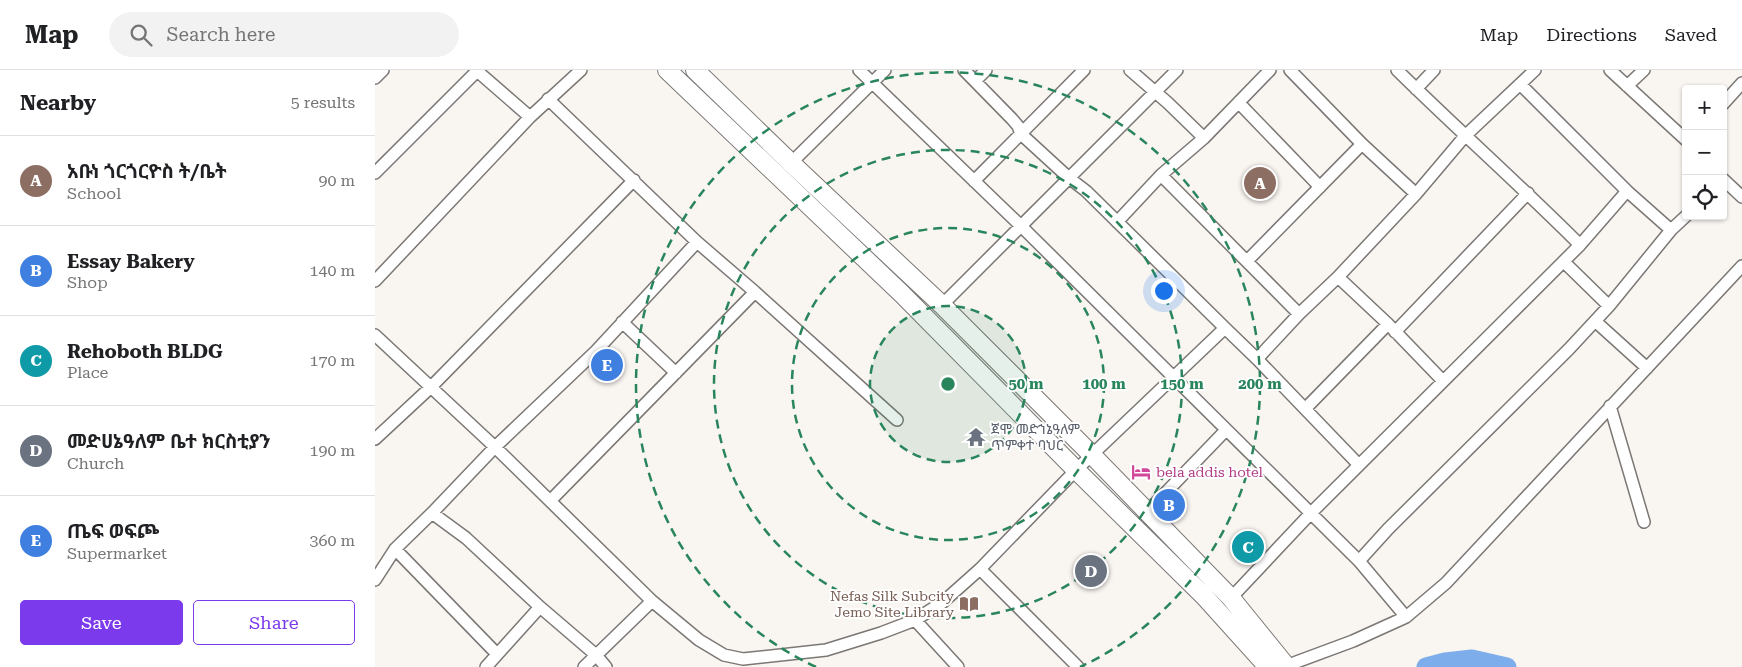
<!DOCTYPE html>
<meta charset="utf-8">
<style>
body{margin:0;font-family:"Roboto Serif","Noto Sans Ethiopic",serif;background:#f2f2f2;color:#202124}
.controls{position:absolute;right:15px;top:15px;display:grid;overflow:hidden;border-radius:5px;box-shadow:0 1px 4px #0004}
.controls button{width:45px;height:45px;display:grid;place-items:center;padding:0;border:0;border-bottom:1px solid #e0e0e0;background:#fff;color:#202124;font:25px sans-serif}
.you{position:absolute;left:788px;top:220px;width:18px;height:18px;margin:-12px;border:4px solid #fff;border-radius:50%;background:#1a73e8;box-shadow:0 0 0 8px #1a73e833}
.badge{display:grid;place-items:center;width:32px;height:32px;border-radius:50%;background:#7c3aed;color:#fff;font-size:16px;font-weight:700}
.pin{position:absolute;translate:-50% -50%;border:2px solid #fff;box-shadow:0 1px 5px #0006}
.list{margin:0;padding:0;list-style:none}
h2{display:flex;justify-content:space-between;align-items:center;height:65px;margin:0;padding:0 20px;font-size:21px}
h2 small{font-size:16px;font-weight:400;color:#757577}
.list li{display:grid;grid-template-columns:32px 1fr auto;gap:15px;align-items:center;box-sizing:border-box;height:90px;padding:0 20px;border-top:1px solid #e0e0e0}
.list b{display:block;font-size:19px;white-space:nowrap}
.list p{margin:0;font-size:16px;white-space:nowrap;color:#757577}
.list em{font-size:16px;font-style:normal;color:#757577}
.actions{display:flex;gap:10px;padding:15px 20px}
.actions a{flex:1;padding:11px 0;border:1px solid #7c3aed;border-radius:5px;text-align:center;font-size:18px;color:#7c3aed}
.actions .main{background:#7c3aed;color:#fff}
.icon{flex:none;width:28px;height:28px;fill:none;stroke:currentColor;stroke-width:2;stroke-linecap:round;stroke-linejoin:round}
.map{position:relative;flex:none;width:1367px;height:597px;overflow:hidden}
header{display:flex;align-items:center;gap:30px;box-sizing:border-box;height:70px;padding:0 25px;background:#fff;border-bottom:1px solid #e0e0e0}
header strong{font-size:24px}
nav{display:flex;gap:28px;margin-inline-start:auto;font-size:18px}
.search{width:350px;height:45px;background:#f2f2f2;display:flex;align-items:center;gap:12px;box-sizing:border-box;padding:0 18px;border-radius:28px;color:#757577;font-size:19px}
main{display:flex}
aside{flex:1;background:#fff}
.map>svg:first-child{display:block}
.lines{fill:none;stroke-linecap:round;stroke-linejoin:round}
.river{stroke:#7dadea;stroke-width:19}
.street-casing{stroke:#7b7774;stroke-width:14}
.primary-casing{stroke:#7b7774;stroke-width:20}
.street{stroke:#fff;stroke-width:11}
.primary{stroke:#fff;stroke-width:18}
.ring{fill:none;stroke:#29855b;stroke-width:2.5;stroke-dasharray:9 6}
.labels{text-anchor:middle;dominant-baseline:central;stroke-width:4;stroke-linejoin:round;paint-order:stroke}
.worship-label{font-size:14px;fill:#5b616d;stroke:#fff;text-anchor:start}
.hotel-label{font-size:14px;fill:#b23c85;stroke:#fff;text-anchor:start}
.education-label{font-size:14px;fill:#785e54;stroke:#fff;text-anchor:end}
.centre{fill:#29855b;stroke:#fff;stroke-width:2.5}
.ring-label{font-size:15px;text-anchor:middle;font-weight:bold;fill:#29855b;stroke:#fff;stroke-width:4;stroke-linejoin:round;paint-order:stroke}
</style>
<header>
<strong>Map</strong>
<div class="search"><svg class="icon" aria-label="search" viewBox="0 0 24 24"><circle cx="10" cy="10" r="6"/><path d="M15 15l6 6"/></svg>Search here</div>
<nav><a>Map</a><a>Directions</a><a>Saved</a></nav>
</header>
<main>
<aside>
<h2>Nearby<small>5 results</small></h2>
<ul class="list">
<li><span class="badge" style="background:#8d6e63">A</span><div><b>አቡነ ጎርጎርዮስ ት/ቤት</b><p>School</p></div><em>90 m</em></li>
<li><span class="badge" style="background:#3f7fe0">B</span><div><b>Essay Bakery</b><p>Shop</p></div><em>140 m</em></li>
<li><span class="badge" style="background:#0f9aa8">C</span><div><b>Rehoboth BLDG</b><p>Place</p></div><em>170 m</em></li>
<li><span class="badge" style="background:#6b7280">D</span><div><b>መድሀኔዓለም ቤተ ክርስቲያን</b><p>Church</p></div><em>190 m</em></li>
<li><span class="badge" style="background:#3f7fe0">E</span><div><b>ጤፍ ወፍጮ</b><p>Supermarket</p></div><em>360 m</em></li>
</ul>
<div class="actions"><a class="main">Save</a><a>Share</a></div>
</aside>
<div class="map">
<svg width="1367" height="597" viewBox="0 0 1367 597">
<rect width="100%" height="100%" fill="#f9f5f1"/>
<g class="lines">
<path class="river" d="M1051,597L1070,592L1097,589L1132,597"/>
<g class="street-casing">
<path id="street" d="M101,0L155,47
M484,0L646,156L984,491L1031,547
M589,0L637,49L643,56L646,64L694,108L711,121L850,258
M755,0L793,33L829,68
M915,0L987,74L1041,124
M1235,0L1311,70
M0,8L8,0
M600,11L611,0
M1145,14L1252,121L1205,175
M1252,16L1269,0
M1041,19L1059,0
M173,29L322,172
M864,33L945,117
M1348,34L1367,13
M416,93L510,0
M0,103L102,1
M786,105L924,244
M1348,109L1367,127
M599,111L709,0
M1252,121L1296,160
M742,152L786,105L829,68L895,0
M872,191L987,74
M1189,192L1234,236
M963,207L1013,254L1068,311
M0,211L155,47L206,0
M380,222L522,350
M567,235L802,0
M1220,251L1272,298
M247,252L301,303
M1020,262L1153,123
M0,265L120,377L277,531L324,570L349,585L368,589L451,580L506,563L540,550L568,532L605,499L701,400L850,258L882,289L924,244L963,207L1041,124L1090,66L1160,0
M882,289L984,395
M1235,336L1269,452
M930,339L1013,254
M0,369L56,317L259,110
M772,442L851,360
M20,479L122,584
M984,491L1013,459L1194,279L1234,236L1296,160L1311,146
M605,499L703,597
M0,510L20,479L57,443
M856,528L936,443L1205,175C1145,115 1082,59 1022,0
M165,537L221,585L231,597
M540,550L583,597
M111,597L165,537L91,468L57,443L120,377L221,281L322,172L380,222L175,431
M209,597L277,531
M908,597L978,571L1031,547L1071,513L1367,196"/>
</g>
<g class="primary-casing">
<path id="primary" d="M292,0L527,224L701,400L829,526L893,597
M320,0L416,93L567,235L718,386L856,528L912,597"/>
</g>
<use href="#street" class="street"/>
<use href="#primary" class="primary"/>
</g>
<circle cx="573" cy="314" r="78" fill="#29855b" fill-opacity=".12"/>
<g class="ring">
<circle cx="573" cy="314" r="78"/>
<circle cx="573" cy="314" r="156"/>
<circle cx="573" cy="314" r="234"/>
<path d="M441 597A312 312 0 1 1 705 597"/>
</g>
<defs>
<g id="temple-bare" transform="scale(1.5)"><path d="M0-6L5-2H3V0L6.5 2.5H4V6H1.5V3h-3V6H-4V2.5H-6.5L-3 0V-2H-5Z" fill="#6b7280" stroke="#fff" stroke-width="2.5" paint-order="stroke"/></g>
<g id="hotel-bare" transform="scale(1.5)"><path d="M-6-4.5h1.5V1H6V5H4.5V3h-9V5H-6ZM-4 0a1.8 1.8 0 1 1 3.6 0ZM.5 0V-2.5h3Q6-2.5 6 0Z" fill="#d1479c" stroke="#fff" stroke-width="2.5" paint-order="stroke"/></g>
<g id="library-bare" transform="scale(1.5)"><path d="M-6-4Q-3-5.5-.7-3.5V5Q-3 3-6 4ZM6-4Q3-5.5 .7-3.5V5Q3 3 6 4Z" fill="#8d6e63" stroke="#fff" stroke-width="2.5" paint-order="stroke"/></g>
</defs>
<g fill-rule="evenodd">
<use href="#temple-bare" x="601" y="367"/>
<use href="#hotel-bare" x="766" y="402"/>
<use href="#library-bare" x="594" y="534"/>
</g>
<g class="labels">
<g class="worship-label">
<text x="616" y="359">ጀሞ መድኀኔዓለም<tspan x="616" dy="16">ጥምቀተ ባህር</tspan></text>
</g>
<g class="hotel-label">
<text x="781" y="402">bela addis hotel</text>
</g>
<g class="education-label">
<text x="579" y="526">Nefas Silk Subcity<tspan x="579" dy="16">Jemo Site Library</tspan></text>
</g>
</g>
<circle cx="573" cy="314" r="8" class="centre"/>
<g class="ring-label">
<text x="651" y="319">50 m</text>
<text x="729" y="319">100 m</text>
<text x="807" y="319">150 m</text>
<text x="885" y="319">200 m</text>
</g>
</svg>
<div class="controls">
<button>+</button>
<button>−</button>
<button><svg class="icon" aria-label="locate" viewBox="0 0 24 24"><circle cx="12" cy="12" r="6"/><path d="M12 2v4M12 18v4M2 12h4M18 12h4"/></svg></button>
</div>
<div class="you"></div>
<div class="pin badge" style="left:885px;top:113px;background:#8d6e63">A</div>
<div class="pin badge" style="left:794px;top:435px;background:#3f7fe0">B</div>
<div class="pin badge" style="left:873px;top:477px;background:#0f9aa8">C</div>
<div class="pin badge" style="left:716px;top:501px;background:#6b7280">D</div>
<div class="pin badge" style="left:232px;top:295px;background:#3f7fe0">E</div>
</div>
</main>
